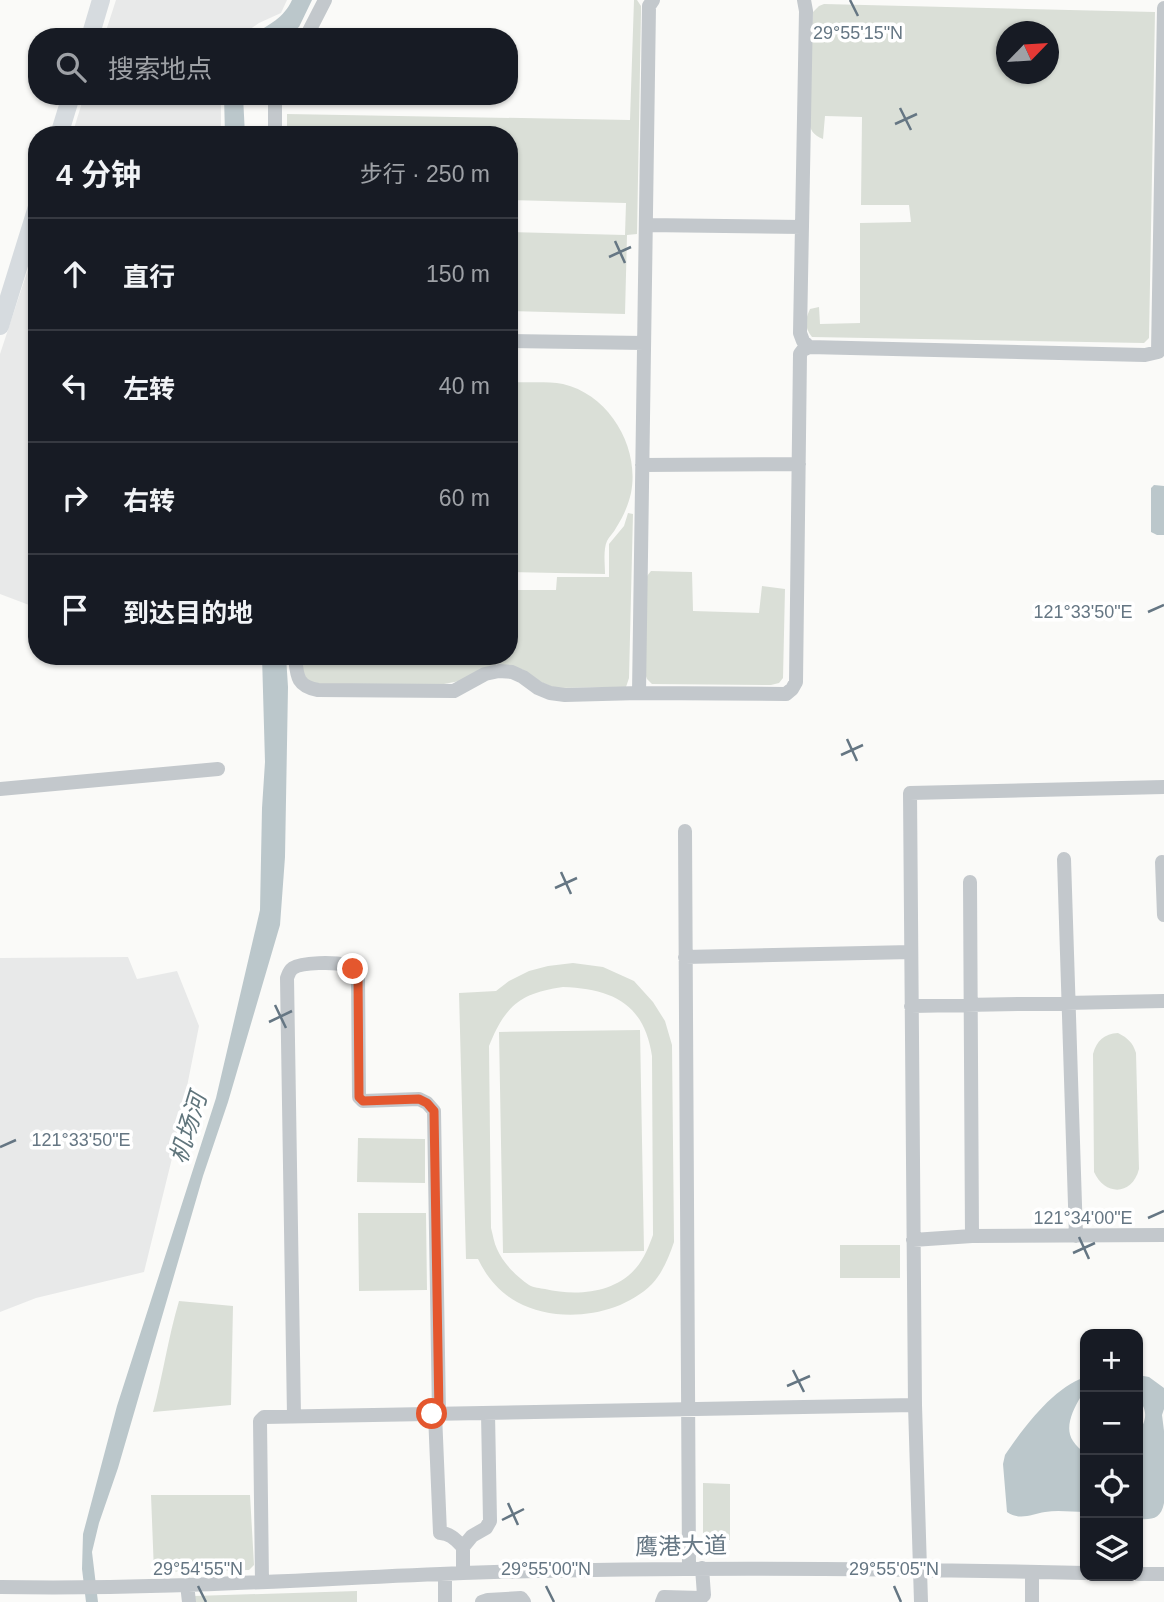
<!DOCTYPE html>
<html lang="zh">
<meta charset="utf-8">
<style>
body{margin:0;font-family:Helvetica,"Noto Sans SC",sans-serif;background:#242831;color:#f1f3f6}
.controls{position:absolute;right:21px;bottom:21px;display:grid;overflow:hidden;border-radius:14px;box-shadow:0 2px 5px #0004}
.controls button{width:63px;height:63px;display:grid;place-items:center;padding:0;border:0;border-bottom:2px solid #363941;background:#171b24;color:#f1f3f6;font:35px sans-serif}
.compass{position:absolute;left:996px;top:21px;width:63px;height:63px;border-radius:50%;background:#171b24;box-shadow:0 2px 5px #0004;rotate:65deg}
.stop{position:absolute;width:21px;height:21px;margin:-16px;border:5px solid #e4572e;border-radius:50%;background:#fff}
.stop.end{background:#e4572e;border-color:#fff;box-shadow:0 2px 7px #0008}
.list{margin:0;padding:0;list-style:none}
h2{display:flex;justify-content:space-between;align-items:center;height:91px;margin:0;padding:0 28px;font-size:30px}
h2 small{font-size:23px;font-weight:400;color:#9ea1a6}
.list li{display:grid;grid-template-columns:46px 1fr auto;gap:21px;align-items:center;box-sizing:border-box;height:112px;padding:0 28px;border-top:2px solid #363941}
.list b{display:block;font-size:26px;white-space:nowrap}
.list em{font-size:23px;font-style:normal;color:#9ea1a6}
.icon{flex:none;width:38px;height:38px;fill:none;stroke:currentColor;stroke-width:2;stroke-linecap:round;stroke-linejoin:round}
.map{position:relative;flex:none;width:1164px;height:1602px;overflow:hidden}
.search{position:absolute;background:#171b24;box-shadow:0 2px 5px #0004;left:28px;top:28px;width:490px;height:77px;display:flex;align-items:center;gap:18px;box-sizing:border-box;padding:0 24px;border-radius:28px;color:#9ea1a6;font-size:26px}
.panel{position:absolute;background:#171b24;box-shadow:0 2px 5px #0004;left:28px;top:126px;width:490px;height:539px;border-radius:28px}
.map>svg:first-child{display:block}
.built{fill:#e8e9e9}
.green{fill:#dadfd7;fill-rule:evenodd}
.water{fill:#bbc7cb}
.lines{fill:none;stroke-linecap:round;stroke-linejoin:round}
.minor{stroke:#c3c8cc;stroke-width:14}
.major{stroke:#d6dbdf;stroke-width:18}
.route{stroke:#e4572e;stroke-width:9}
.ticks{fill:none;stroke:#657683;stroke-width:2.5}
.labels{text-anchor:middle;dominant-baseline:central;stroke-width:7;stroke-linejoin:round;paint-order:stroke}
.street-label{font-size:23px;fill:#657683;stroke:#fff}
.water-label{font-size:24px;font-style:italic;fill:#60757c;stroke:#fff}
.ticks-label{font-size:18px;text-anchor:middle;fill:#657683;stroke:#fff;stroke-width:7;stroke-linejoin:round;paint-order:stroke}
</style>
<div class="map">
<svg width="1164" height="1602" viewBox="0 0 1164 1602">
<rect width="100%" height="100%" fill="#fafaf8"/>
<path class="built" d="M116,0H287L281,13L259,23L239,37H104Z
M84,96H221V135H72Z
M37,242V608L0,594V354Z
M128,957L137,979L177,971L199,1026L176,1142L144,1272L36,1298L0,1312V958Z"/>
<path class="green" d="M634,0H637L641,6V13L637,234L627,235L625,314L509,311V232L625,235L626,203L509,200V135H287V114L630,120Z
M824,4L1155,12L1149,338L1144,343L812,337C804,327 805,320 810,309L819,307L820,324L860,323V223L911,222L909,205H861L862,117L825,116L823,139C813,135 810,130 808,119L813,12L819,6ZM1006,32H1048V74H1006Z
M509,382C526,383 547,381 563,384C610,395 640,448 631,493C628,506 623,517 616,528C614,532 609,537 607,541C603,550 605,564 605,574L509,572Z
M628,513L633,514L629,678L626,687L555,688L541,682L522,669L444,684H311L304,676L301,656H509V590H556L557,577H609V544L624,526Z
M651,571L692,572L693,611L759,613L762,586L785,589L783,678L779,683L771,685L652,684L647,679L644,671L647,576Z
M573,963L603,967L634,981L653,1002L665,1021L672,1045L674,1242C669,1257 663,1272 652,1284C619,1317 557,1324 517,1302C499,1292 486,1276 478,1259H466L459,993L496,991L509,981L529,971L548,966ZM563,987C612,989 644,1003 652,1056L653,1235C649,1246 644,1259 636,1268C614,1294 575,1296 545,1289C540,1288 534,1288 529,1285C516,1276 503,1263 497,1249C494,1243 493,1235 491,1228L489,1046C505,1006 520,993 563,987Z
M640,1030L644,1251L503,1253L499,1032Z
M1118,1033C1128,1038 1133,1043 1136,1053L1139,1169C1132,1196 1105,1196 1094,1172L1093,1054C1097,1040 1104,1034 1118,1033Z
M358,1138L425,1139V1183L357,1182Z
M358,1213H426L427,1290L359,1291Z
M840,1245H900V1278H840Z
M179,1301L233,1306L231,1405L153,1412C163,1375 168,1338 179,1301Z
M703,1483L730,1484V1540H703Z
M151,1495H250L254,1565L249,1570L154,1572Z
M357,1591V1602H194V1596Z"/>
<path class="water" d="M292,0H312L299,27L285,37H249C266,26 283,20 292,0Z
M224,96H243L245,135H225Z
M1154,485L1164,486V535H1157L1151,532V488Z
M262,656H286L288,687L285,857L280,925L228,1102L203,1176L118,1468L99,1523L92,1552L98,1602H86L82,1569L83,1534L117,1406L216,1098L260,910L262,808L265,762Z
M1138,1375L1149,1377L1164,1388V1409L1162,1415L1164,1431V1503C1161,1519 1152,1520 1138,1519V1434C1146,1421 1149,1411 1138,1399Z
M1085,1377V1397L1080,1398C1073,1410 1064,1428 1073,1441C1076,1446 1081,1450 1085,1453V1512C1072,1512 1058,1510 1045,1512C1032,1514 1020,1521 1007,1512L1003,1464L1005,1455C1024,1427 1053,1388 1085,1377Z"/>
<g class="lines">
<path class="minor" d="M653,0L649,6L639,693L786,694L792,689L796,682L800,354L803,350L809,347L1145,355L1158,352L1164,8
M804,0L806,11L800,333L803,341L809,347
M306,37L325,0
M275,135V104L277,96
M646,225L802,227
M509,341L644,343
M642,465L799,464
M295,656C297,675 296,686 318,690L454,691L485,674L499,671L512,672L523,677L538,688L550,693L565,695L639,693
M0,789L218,769
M685,831L689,1568
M1064,859L1076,1236
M1162,862L1164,915
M685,957L911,952
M911,1006L1164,1001
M972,1236L1164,1235
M913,1240L972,1236L970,882
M435,1414L440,1533C450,1533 456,1540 463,1547
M294,1416L287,978C289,973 289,971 293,968C302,962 335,962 345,965C351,967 354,970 358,976L359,1097L363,1101L419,1099L427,1103L434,1111L439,1414
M463,1573V1547L472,1536L486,1528L490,1521L488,1413
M445,1574V1602
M1138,1574H1164
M262,1581L260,1421L264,1417L915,1405
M187,1584L189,1602
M0,1587C154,1590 309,1579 463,1573C671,1566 878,1568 1085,1573
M482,1602L488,1600L521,1598L524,1602
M662,1602L664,1597L701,1598L704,1595L702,1568
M921,1602L915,1405L910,793L1164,787
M1032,1602V1572"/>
<path class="major" d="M90,37L101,0
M59,135L71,96
M0,326L37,207"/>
</g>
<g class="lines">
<path class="route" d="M353,969L358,976L359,1097L363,1101L419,1099L427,1103L434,1111L439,1414H432"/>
</g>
<path class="ticks" d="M850,0L858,16M900,108L911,130M895,124L917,114M615,241L625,263M609,257L631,247M1148,612L1164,605M847,739L857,761M841,755L863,745M561,872L571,894M555,888L577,878M275,1005L286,1028M269,1022L292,1011M0,1147L16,1140M1148,1218L1164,1211M1079,1237L1089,1259M1073,1253L1095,1243M793,1370L804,1392M787,1386L810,1376M508,1503L518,1525M502,1520L524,1509M198,1586L206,1602M546,1586L554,1602M894,1586L901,1602"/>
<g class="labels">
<g class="street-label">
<text transform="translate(681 1546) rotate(-1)">鹰港大道</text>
</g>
<g class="water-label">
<text transform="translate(188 1128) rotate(-73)">机场河</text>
</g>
</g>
<g class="ticks-label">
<text x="858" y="39">29°55'15"N</text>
<text x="1083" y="618">121°33'50"E</text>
<text x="81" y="1146">121°33'50"E</text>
<text x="1083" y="1224">121°34'00"E</text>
<text x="198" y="1575">29°54'55"N</text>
<text x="546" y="1575">29°55'00"N</text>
<text x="894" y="1575">29°55'05"N</text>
</g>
</svg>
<div class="controls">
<button>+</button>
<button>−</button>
<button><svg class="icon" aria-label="locate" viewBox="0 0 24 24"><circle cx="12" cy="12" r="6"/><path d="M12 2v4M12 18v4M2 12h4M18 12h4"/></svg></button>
<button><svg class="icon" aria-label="layers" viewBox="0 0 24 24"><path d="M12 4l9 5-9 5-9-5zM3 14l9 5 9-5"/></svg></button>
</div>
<svg class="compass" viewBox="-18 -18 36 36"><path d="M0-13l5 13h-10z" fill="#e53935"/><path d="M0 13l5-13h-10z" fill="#9ea1a6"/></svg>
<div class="stop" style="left:432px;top:1414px"></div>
<div class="stop end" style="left:353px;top:969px"></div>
<div class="search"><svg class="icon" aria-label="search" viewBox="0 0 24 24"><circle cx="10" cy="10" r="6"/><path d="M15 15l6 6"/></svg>搜索地点</div>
<section class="panel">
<h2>4 分钟<small>步行 · 250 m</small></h2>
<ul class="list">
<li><svg class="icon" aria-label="ahead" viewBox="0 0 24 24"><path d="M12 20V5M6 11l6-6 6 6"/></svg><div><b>直行</b></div><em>150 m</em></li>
<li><svg class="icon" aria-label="left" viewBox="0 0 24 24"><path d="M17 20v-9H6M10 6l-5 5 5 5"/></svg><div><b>左转</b></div><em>40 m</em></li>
<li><svg class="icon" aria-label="right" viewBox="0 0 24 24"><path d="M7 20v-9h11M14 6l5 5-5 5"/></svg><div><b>右转</b></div><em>60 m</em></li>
<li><svg class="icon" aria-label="arrive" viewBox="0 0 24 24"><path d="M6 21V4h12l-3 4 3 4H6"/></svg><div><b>到达目的地</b></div></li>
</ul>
</section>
</div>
